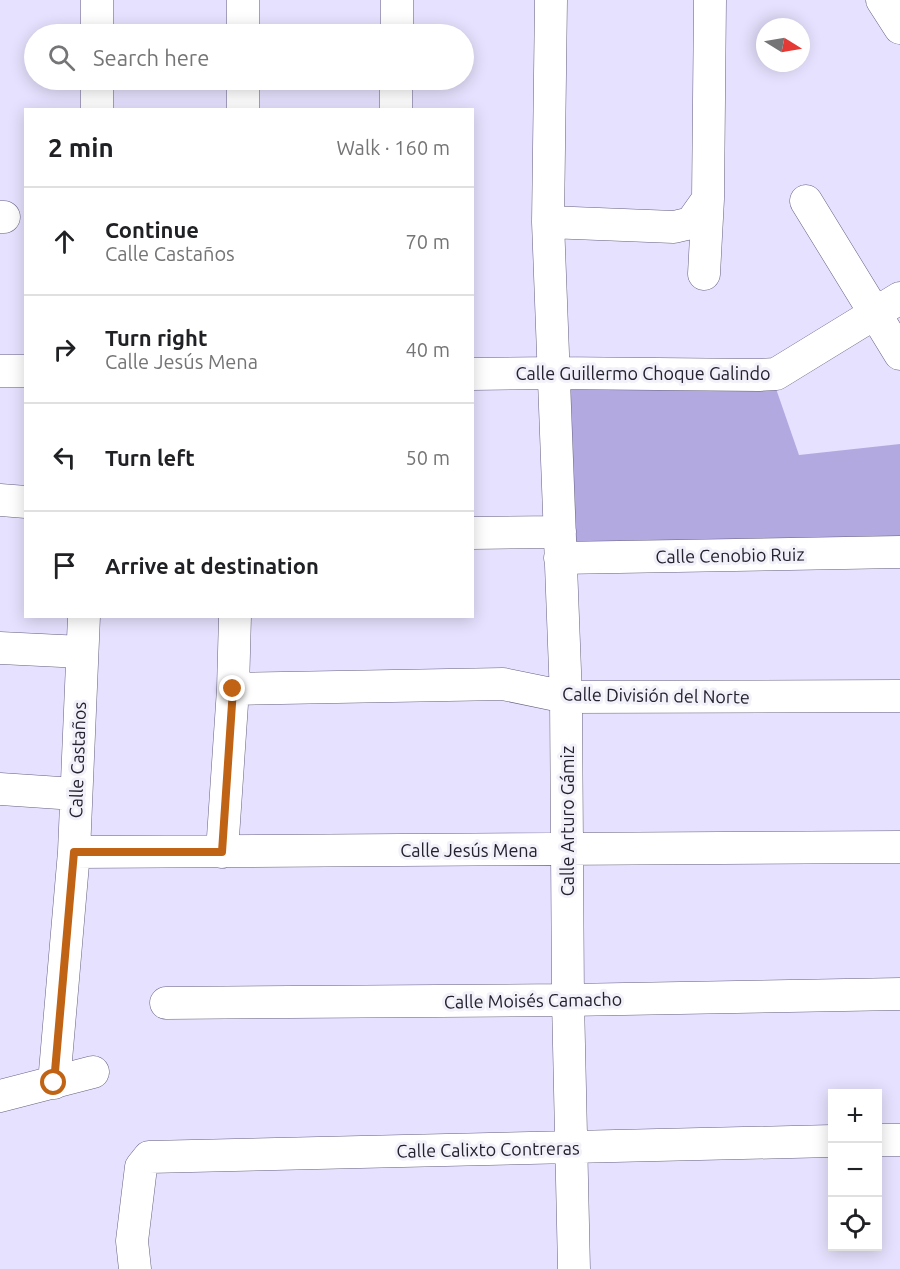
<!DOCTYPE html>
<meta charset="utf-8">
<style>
body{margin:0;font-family:Ubuntu,sans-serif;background:#f6f6f6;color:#202124}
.controls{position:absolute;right:18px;bottom:18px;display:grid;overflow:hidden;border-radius:0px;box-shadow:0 3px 15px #0003}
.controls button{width:54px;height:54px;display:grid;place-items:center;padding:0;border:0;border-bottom:2px solid #e0e0e0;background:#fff;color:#202124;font:30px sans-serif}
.compass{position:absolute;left:756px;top:18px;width:54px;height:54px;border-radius:50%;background:#fff;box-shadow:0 3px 15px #0003;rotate:101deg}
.stop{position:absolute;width:18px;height:18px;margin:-14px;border:4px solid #c06314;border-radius:50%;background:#fff}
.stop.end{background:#c06314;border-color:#fff;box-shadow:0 2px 6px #0008}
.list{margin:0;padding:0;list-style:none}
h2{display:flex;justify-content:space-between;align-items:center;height:78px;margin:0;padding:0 24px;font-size:26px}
h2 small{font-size:20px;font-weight:400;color:#757577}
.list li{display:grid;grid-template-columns:39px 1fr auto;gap:18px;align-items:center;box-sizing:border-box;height:108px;padding:0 24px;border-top:2px solid #e0e0e0}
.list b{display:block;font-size:22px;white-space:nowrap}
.list p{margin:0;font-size:20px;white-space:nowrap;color:#757577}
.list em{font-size:20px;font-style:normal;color:#757577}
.icon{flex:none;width:33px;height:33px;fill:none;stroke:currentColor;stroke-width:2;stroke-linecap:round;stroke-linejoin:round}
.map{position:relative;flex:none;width:900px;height:1269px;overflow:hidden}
.search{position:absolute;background:#fff;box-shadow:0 3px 15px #0003;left:24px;top:24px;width:450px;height:66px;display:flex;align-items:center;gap:15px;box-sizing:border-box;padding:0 21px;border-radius:33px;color:#757577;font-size:22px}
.panel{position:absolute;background:#fff;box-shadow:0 3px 15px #0003;left:24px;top:108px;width:450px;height:510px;border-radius:0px}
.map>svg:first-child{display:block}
.green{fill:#b3a9e1}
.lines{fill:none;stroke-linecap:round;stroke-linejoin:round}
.minor-casing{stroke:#666080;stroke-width:33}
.minor{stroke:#fff;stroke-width:32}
.route{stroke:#c06314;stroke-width:8}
.labels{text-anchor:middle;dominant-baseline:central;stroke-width:6;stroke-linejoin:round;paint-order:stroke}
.street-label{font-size:18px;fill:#252230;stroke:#f2f1f9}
</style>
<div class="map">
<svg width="900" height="1269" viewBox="0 0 900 1269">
<rect width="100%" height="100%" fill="#e6e1fe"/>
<path class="green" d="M565,379L773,380L799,455L900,444V537L571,543Z"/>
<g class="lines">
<g class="minor-casing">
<path id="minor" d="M551,0L548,222L566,697L568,1000L574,1269
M882,0L900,28
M97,34V0
M243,34V0
M397,34V0
M97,110V80
M243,110V80
M396,110V80
M806,201L900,354
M0,217H4
M548,222L674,227L691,223L708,199
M704,274L708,199L710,0
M0,371H26
M472,374L555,373L759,375L776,374L900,298
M0,500L26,502
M472,533L560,532
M560,558L900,552
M0,648L82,652
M233,689L503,684L566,697L900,696
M0,789L75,794
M74,852L900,847
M222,852L233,689L235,616
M166,1003L568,1000L900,994
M54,1083L74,852L84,616
M0,1096L93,1072
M878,1140H900
M135,1269L132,1241L141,1167L149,1157L832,1141"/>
</g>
<use href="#minor" class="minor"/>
</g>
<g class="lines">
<path class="route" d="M54,1083L74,852H222L233,689"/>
</g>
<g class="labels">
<g class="street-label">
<text x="643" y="373">Calle Guillermo Choque Galindo</text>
<text transform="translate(730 555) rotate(-1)">Calle Cenobio Ruiz</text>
<text transform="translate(656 695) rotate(1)">Calle División del Norte</text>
<text transform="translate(77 760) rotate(-88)">Calle Castaños</text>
<text transform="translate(567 821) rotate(-90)">Calle Arturo Gámiz</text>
<text x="469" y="850">Calle Jesús Mena</text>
<text transform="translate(533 1000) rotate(-1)">Calle Moisés Camacho</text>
<text transform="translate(488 1149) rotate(-1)">Calle Calixto Contreras</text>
</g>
</g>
</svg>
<div class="controls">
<button>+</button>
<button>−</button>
<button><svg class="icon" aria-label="locate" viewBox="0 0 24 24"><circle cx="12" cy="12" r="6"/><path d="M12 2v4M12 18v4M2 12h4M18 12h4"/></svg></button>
</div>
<svg class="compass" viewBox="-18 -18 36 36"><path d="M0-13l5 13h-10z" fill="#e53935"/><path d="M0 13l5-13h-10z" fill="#757577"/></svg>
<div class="stop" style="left:54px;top:1083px"></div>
<div class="stop end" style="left:233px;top:689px"></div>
<div class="search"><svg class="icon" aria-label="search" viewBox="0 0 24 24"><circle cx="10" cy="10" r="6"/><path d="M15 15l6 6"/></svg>Search here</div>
<section class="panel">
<h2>2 min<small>Walk · 160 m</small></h2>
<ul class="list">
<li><svg class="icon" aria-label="ahead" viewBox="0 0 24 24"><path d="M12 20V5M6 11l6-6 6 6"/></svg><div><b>Continue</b><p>Calle Castaños</p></div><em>70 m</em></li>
<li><svg class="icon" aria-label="right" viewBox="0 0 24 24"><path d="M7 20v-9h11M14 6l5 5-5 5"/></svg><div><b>Turn right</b><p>Calle Jesús Mena</p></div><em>40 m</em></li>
<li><svg class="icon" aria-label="left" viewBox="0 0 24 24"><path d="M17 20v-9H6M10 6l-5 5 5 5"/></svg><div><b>Turn left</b></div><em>50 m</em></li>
<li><svg class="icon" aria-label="arrive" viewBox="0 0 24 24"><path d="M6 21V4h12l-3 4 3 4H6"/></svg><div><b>Arrive at destination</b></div></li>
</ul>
</section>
</div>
